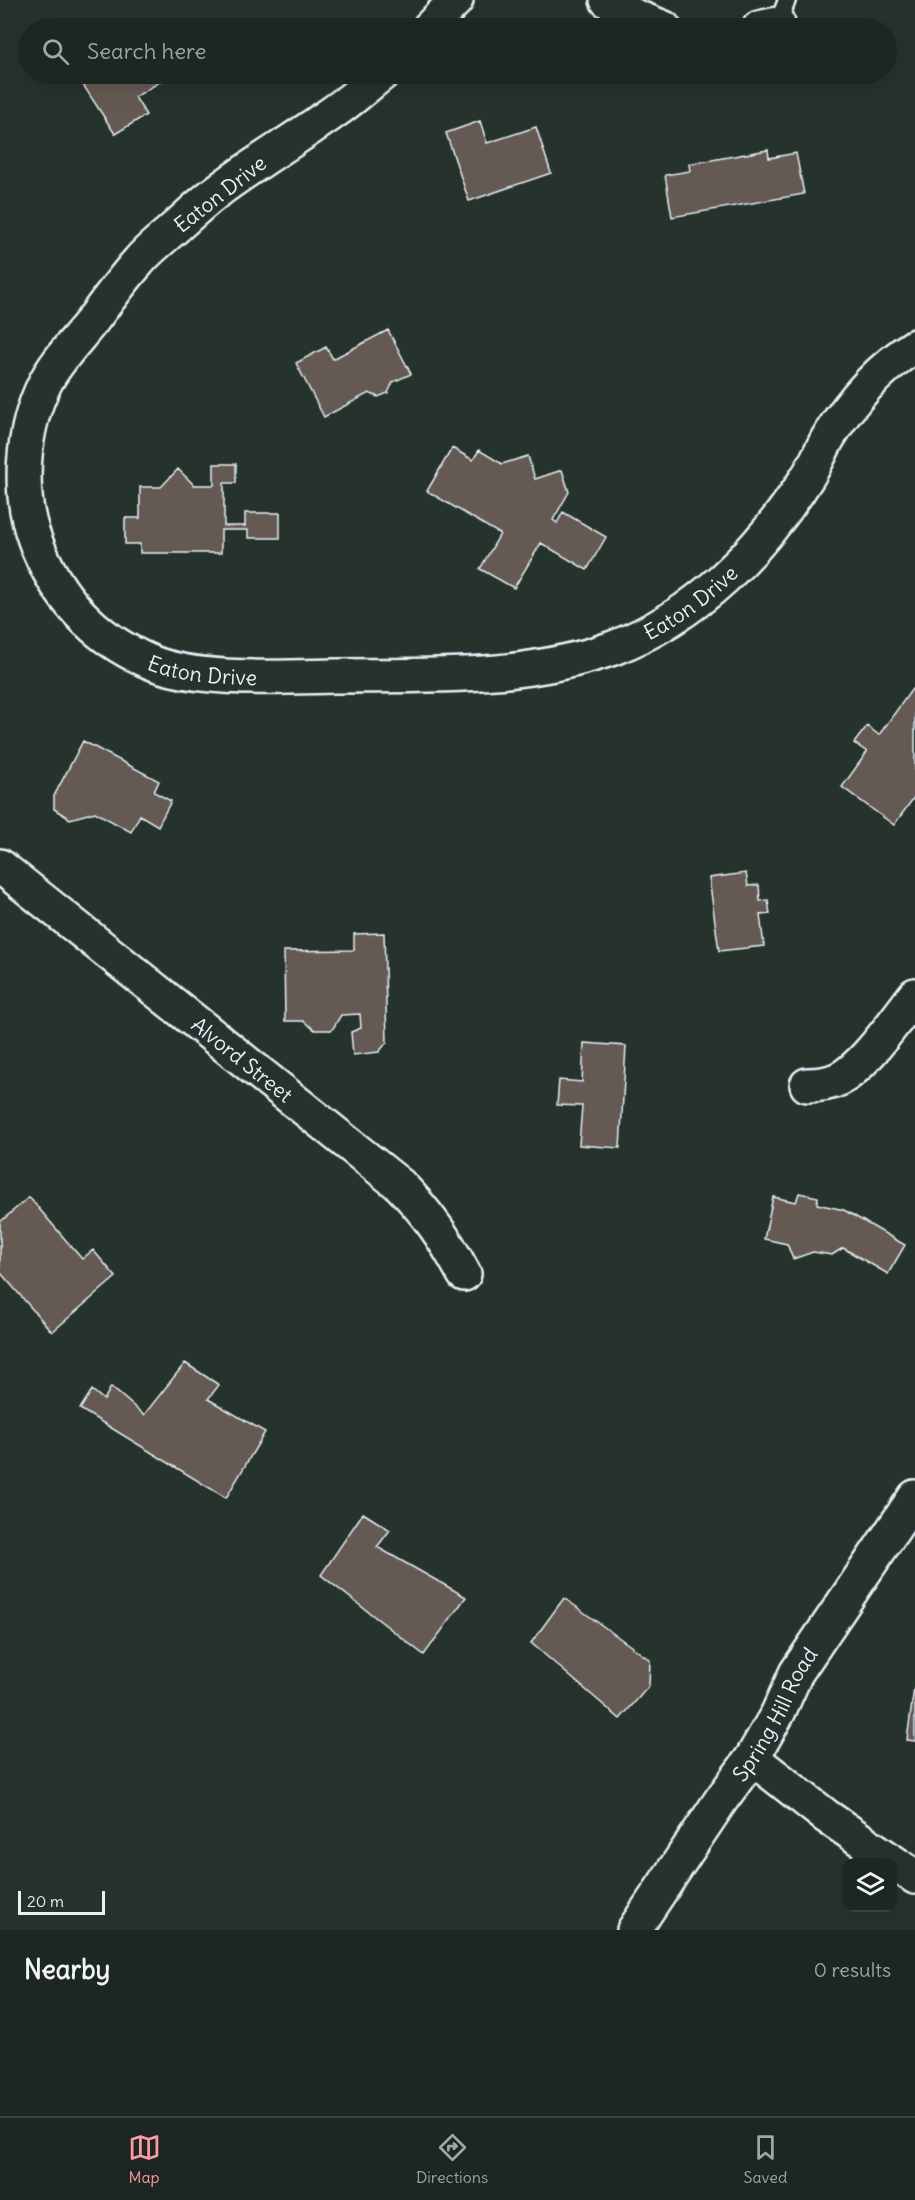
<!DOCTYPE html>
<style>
body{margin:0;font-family:Delius,sans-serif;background:#29322f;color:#f1f3f6}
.controls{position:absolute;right:18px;bottom:18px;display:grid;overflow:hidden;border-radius:12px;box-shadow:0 6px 24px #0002}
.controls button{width:54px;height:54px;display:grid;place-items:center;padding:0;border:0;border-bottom:2px solid #3a4340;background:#1c2622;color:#f1f3f6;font:30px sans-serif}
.scale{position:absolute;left:18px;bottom:15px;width:87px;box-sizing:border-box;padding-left:6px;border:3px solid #e8f1f8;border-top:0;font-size:16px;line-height:21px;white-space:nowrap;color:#e8f1f8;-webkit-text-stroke:4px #26332d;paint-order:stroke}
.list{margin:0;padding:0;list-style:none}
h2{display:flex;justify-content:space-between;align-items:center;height:78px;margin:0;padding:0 24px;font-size:26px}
h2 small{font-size:20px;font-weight:400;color:#a0a5a5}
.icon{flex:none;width:33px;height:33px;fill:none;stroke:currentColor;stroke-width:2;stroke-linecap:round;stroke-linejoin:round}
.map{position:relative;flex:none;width:915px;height:1930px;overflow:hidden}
.search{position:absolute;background:#1c2622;box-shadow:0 6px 24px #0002;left:18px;right:18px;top:18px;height:66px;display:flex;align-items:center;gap:15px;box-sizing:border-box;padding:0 21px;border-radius:33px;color:#a0a5a5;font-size:22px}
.sheet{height:186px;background:#1c2622}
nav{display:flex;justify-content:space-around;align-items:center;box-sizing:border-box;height:84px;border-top:2px solid #3a4340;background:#1c2622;font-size:16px;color:#a0a5a5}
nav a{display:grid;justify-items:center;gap:3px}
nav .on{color:#ff9aa2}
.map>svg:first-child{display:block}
.building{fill:#655a52;stroke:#e8f1f8;stroke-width:1.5}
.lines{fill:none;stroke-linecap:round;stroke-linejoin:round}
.lane-casing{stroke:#e8f1f8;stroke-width:21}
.street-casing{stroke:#e8f1f8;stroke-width:38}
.secondary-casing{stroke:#e8f1f8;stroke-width:38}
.lane{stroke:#26332d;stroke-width:16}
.street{stroke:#26332d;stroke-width:33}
.secondary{stroke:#26332d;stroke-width:33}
.labels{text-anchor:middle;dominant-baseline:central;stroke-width:6;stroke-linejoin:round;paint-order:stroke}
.street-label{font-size:21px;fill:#e8f1f8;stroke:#26332d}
</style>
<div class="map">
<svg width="915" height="1930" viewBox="0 0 915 1930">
<rect width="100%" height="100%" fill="#26332d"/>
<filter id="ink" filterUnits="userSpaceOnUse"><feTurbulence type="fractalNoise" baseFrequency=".0167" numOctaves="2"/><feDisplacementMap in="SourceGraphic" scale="12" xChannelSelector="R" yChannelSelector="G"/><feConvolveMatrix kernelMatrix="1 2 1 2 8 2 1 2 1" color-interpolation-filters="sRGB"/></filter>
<g filter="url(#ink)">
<path class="building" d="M151,21L156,28H140Z
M76,74H173L135,97L146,115L115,134Z
M480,121L487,143L536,127L551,173L469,201L446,133Z
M768,150L769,158L796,153L804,194L672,217L665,175L690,171L689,164Z
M388,330L411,374L393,382L388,393L378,397L369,393L324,417L296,363L326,347L333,359Z
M452,448L473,460L479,450L502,464L528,456L535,479L562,470L569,492L553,520L557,523L563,512L606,537L587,570L541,543L514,588L480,569L500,534L427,491Z
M214,464H236V483H224V526H245V513H280V538H248V530H221V553H140V544H125V518H140V487H161L178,469L194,485H214Z
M912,689L915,691V796L894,825L842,787L867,752L854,743L867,726L879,735Z
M83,741L159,781L154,792L171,801L158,826L140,815L131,832L95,812L70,819L54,809V796Z
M746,873L748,886L759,885L760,901L768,900L770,914L760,915L764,946L719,951L709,878Z
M384,933L387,1042L379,1052L353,1055L351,1032L361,1028L360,1014L341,1015L332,1030H315L303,1021H285L284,951L354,950V934Z
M584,1043L626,1046L620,1148L579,1145L582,1106L557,1105L559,1080L582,1082Z
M799,1193L818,1197L817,1204L844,1210L905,1245L888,1274L843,1248L832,1255L813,1252L793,1259L787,1244L764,1239L773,1197L796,1202Z
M29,1197L82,1259L93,1250L116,1277L52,1332L0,1272V1222Z
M185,1363L219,1385L208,1399L265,1432L226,1498L80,1409L92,1390L104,1400L111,1387L144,1415Z
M363,1513L390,1530L377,1547L466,1597L424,1655L321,1575Z
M564,1598L650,1660L649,1686L620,1719L531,1643Z
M914,1688H915V1741L907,1740Z"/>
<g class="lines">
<g class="lane-casing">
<path id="lane" d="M778,24L787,0"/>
</g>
<g class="street-casing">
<g id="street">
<path d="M607,0L634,16L664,28"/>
<path d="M429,28L456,0"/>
<path d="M759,28L778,24"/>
<path id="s1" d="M382,74C369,84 356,96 342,106C301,136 256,162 215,193C199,205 185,219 170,232C160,241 148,250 139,261C122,280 107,301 92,321C76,341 57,360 45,383C22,429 17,492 35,540C56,596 93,637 148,661C195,682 282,677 334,676C427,675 524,680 613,648C696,617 762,549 808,476C816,464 821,450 828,438C850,402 878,369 915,346"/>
<path id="s2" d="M0,866L400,1185C429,1215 444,1237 464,1274"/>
<path d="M807,1085C817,1085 829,1084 839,1079C865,1066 896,1019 915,995"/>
<path d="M752,1758L826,1816L915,1877"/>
</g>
</g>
<g class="secondary-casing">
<g id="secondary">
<path id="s3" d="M634,1930L721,1800L752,1758L778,1713L796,1673L915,1497"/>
</g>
</g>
<use href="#lane" class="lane"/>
<use href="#street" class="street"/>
<use href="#secondary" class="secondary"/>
</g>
</g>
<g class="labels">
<g class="street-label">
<text transform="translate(220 194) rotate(-38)">Eaton Drive</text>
<text stroke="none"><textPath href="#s1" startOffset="1353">Eaton Drive</textPath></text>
<text stroke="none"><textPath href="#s1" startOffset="849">Eaton Drive</textPath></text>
<text stroke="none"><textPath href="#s2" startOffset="310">Alvord Street</textPath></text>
<text stroke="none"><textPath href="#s3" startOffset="258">Spring Hill Road</textPath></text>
</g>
</g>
</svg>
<div class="controls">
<button><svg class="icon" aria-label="layers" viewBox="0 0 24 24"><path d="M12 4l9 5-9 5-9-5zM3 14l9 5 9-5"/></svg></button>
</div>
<div class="scale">20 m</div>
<div class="search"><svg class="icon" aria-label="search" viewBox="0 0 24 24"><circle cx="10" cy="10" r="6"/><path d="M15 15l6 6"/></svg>Search here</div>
</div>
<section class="sheet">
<h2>Nearby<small>0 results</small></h2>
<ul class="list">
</ul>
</section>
<nav>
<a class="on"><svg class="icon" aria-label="map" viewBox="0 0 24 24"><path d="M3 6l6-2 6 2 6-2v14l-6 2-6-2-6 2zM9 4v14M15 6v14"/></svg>Map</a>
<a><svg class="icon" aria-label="directions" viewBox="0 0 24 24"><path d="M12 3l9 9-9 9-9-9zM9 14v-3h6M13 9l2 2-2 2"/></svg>Directions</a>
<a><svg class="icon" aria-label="saved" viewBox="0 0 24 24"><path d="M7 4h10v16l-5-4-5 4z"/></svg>Saved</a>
</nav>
